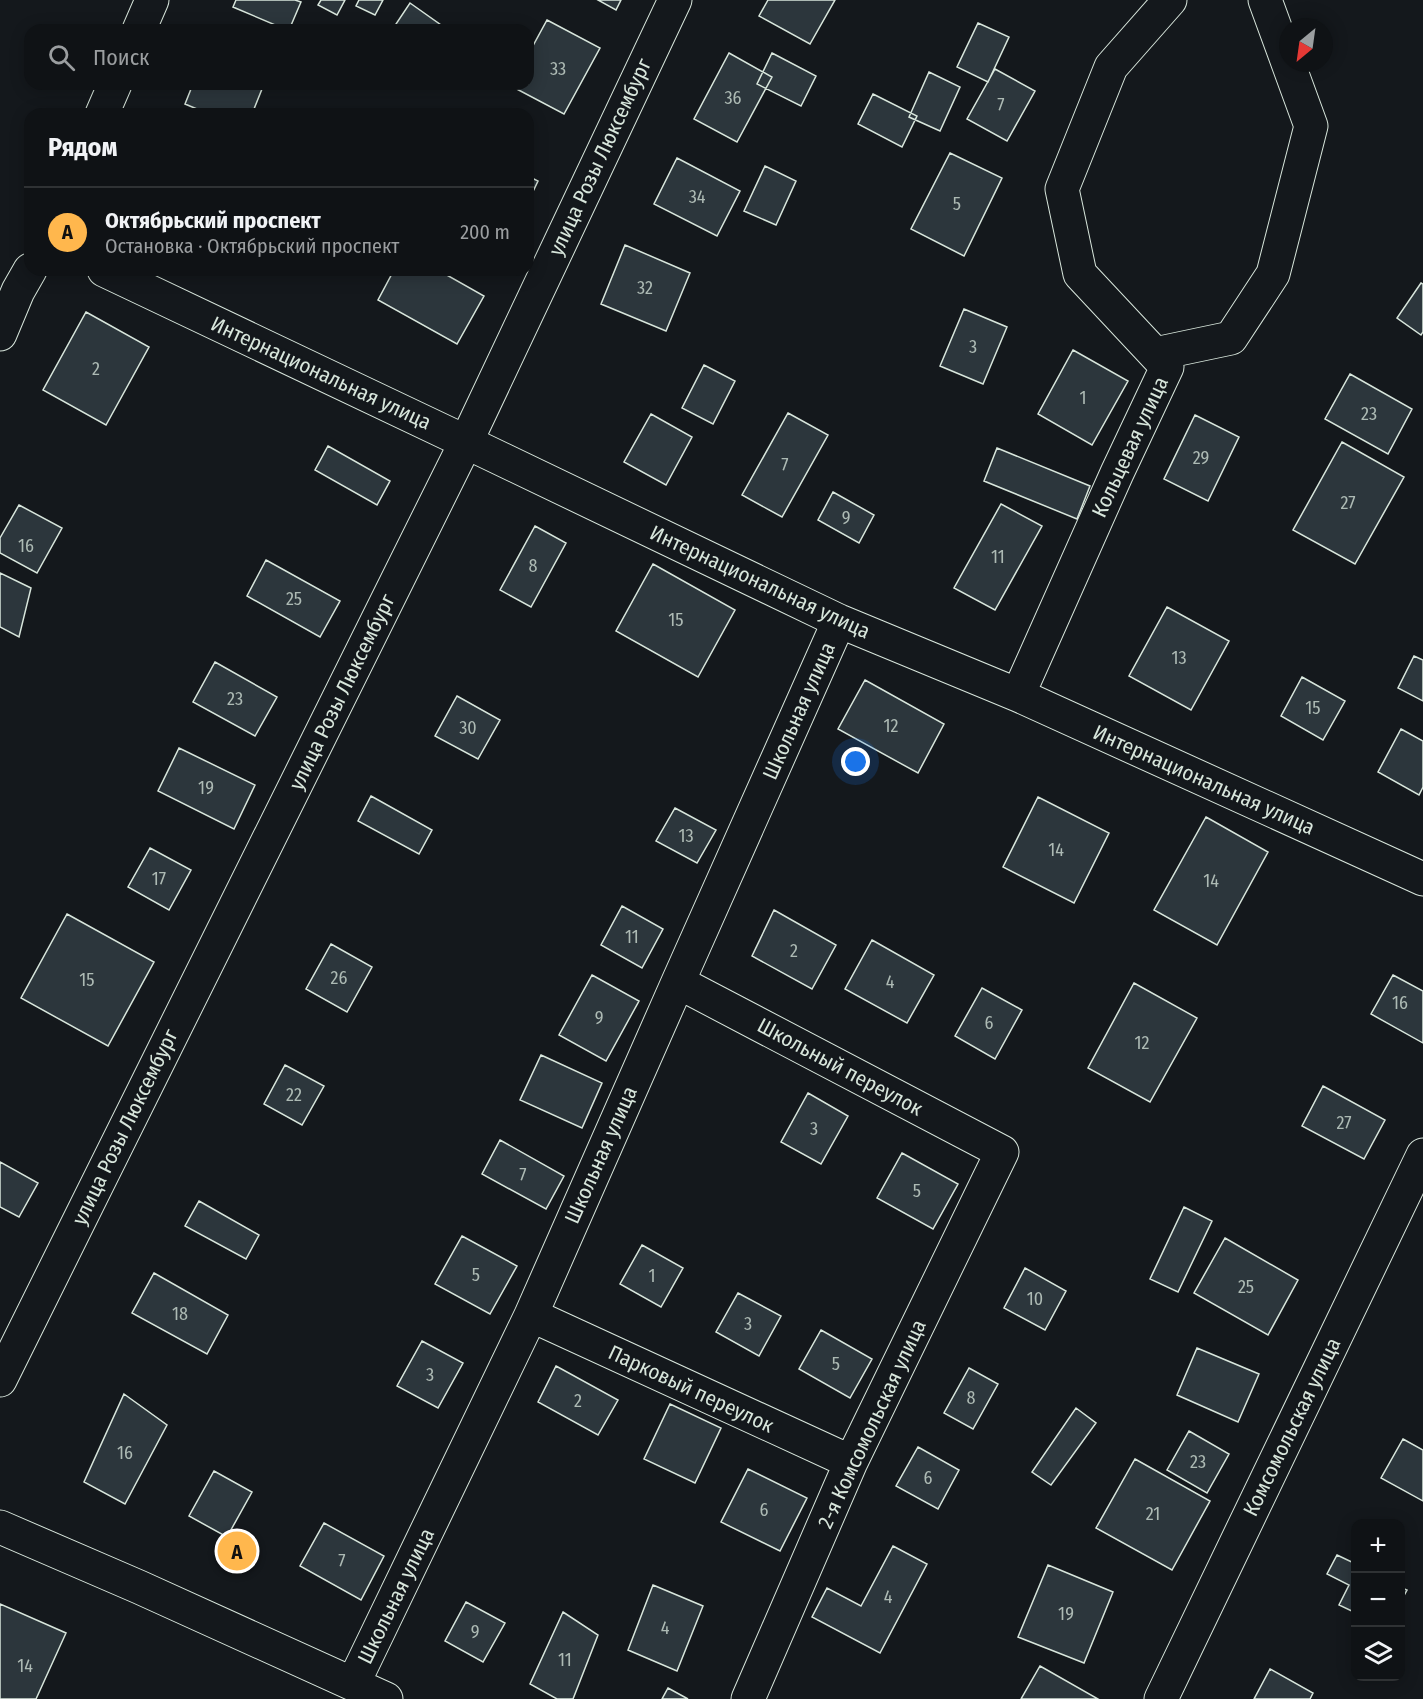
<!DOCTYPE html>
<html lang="ru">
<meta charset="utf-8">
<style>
body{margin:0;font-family:"Fira Sans Condensed",sans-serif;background:#181b1e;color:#f1f3f6}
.controls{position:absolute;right:18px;bottom:18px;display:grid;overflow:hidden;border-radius:12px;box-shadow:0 3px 15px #0003}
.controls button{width:54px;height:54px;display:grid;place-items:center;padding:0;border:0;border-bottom:2px solid #2f3234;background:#0f1215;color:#f1f3f6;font:30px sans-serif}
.compass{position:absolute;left:1279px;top:18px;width:54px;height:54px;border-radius:50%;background:#0f1215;box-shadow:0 3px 15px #0003;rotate:209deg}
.you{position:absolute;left:856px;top:762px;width:21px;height:21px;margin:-15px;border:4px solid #fff;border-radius:50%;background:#1a73e8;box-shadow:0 0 0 9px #1a73e833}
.badge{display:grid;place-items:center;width:39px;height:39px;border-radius:50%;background:#ffb74d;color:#111;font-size:20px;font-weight:700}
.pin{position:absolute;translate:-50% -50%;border:3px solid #fff;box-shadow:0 2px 6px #0006}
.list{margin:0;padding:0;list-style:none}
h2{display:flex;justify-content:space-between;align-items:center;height:78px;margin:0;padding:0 24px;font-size:26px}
h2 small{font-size:20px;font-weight:400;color:#9b9ea0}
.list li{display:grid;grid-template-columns:39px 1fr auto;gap:18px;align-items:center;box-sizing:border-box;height:90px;padding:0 24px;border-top:2px solid #2f3234}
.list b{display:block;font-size:22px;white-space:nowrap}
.list p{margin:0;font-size:20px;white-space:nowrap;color:#9b9ea0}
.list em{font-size:20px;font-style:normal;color:#9b9ea0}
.icon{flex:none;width:33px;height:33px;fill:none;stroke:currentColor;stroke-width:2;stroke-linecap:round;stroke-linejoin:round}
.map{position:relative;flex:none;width:1423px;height:1699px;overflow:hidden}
.search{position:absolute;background:#0f1215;box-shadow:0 3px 15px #0003;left:24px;top:24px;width:510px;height:66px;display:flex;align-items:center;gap:15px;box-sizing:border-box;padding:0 21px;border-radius:18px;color:#9b9ea0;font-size:22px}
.panel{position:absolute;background:#0f1215;box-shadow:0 3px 15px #0003;left:24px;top:108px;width:510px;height:168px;border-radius:18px}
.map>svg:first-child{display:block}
.building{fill:#2c363c;stroke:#d8e6dc;stroke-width:1.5}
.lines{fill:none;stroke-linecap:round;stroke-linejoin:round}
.minor-casing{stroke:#d8e6dc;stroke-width:35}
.minor{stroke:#14181c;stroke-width:33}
.labels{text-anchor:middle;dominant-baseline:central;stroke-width:4.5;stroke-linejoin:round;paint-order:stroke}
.number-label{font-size:18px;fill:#adbab4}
.street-label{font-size:21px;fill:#d8e6dc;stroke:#14181c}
</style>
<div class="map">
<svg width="1423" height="1699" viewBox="0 0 1423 1699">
<rect width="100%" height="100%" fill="#14181c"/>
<path class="building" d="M236,0H295L301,2L289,30H287L233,7Z
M321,0H345L337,15L318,5Z
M359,0H383L375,15L356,6Z
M598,0H621L616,10Z
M768,0H835L810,44L759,16Z
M410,3L441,25L438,30H392Z
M547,20L600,48L564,114L511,86L513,84H528V55Z
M978,23L1009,37L988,82L957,67Z
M729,53L772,77L737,142L694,119Z
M772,53L816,76L801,106L757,84Z
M995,69L1035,91L1007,141L967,119Z
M929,72L960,87L940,131L909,117Z
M193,84H264L252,114H209L185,104Z
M873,94L917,116L902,147L858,124Z
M950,153L1002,178L964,256L911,229Z
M677,158L740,191L717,236L654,204Z
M765,166L796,181L776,225L744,211Z
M528,176L538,181L528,202Z
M625,245L690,273L666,331L601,304Z
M394,270H438L484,296L457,344L378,300Z
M1421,283L1423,284V332L1421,335L1397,318Z
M964,309L1007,327L983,384L940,366Z
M86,312L149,347L106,425L43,390Z
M1073,350L1128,381L1092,445L1038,414Z
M704,365L735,381L713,424L682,408Z
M1350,374L1412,409L1388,454L1325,419Z
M788,413L828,435L782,517L742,495Z
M651,414L692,437L666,485L624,462Z
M1195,415L1239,437L1208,501L1164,479Z
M1342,442L1404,477L1355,564L1293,530Z
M328,446L390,481L377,505L315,470Z
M997,448L1090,486L1077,519L984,481Z
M833,492L874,515L859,543L818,520Z
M1001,504L1042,526L995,610L954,588Z
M19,505L62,528L37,573L0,553V538Z
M535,526L566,543L531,607L500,590Z
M266,560L340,601L320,637L247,596Z
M653,564L735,610L698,677L616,631Z
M0,573L31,588L19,637L0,627Z
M1167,607L1229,641L1191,710L1129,676Z
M1414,656L1423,660V701L1398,688Z
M215,662L277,697L255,736L193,702Z
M1302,677L1345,701L1323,740L1281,716Z
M865,680L944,724L918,773L838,729Z
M457,696L500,720L478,759L435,736Z
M1401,729L1423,741V787L1419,795L1378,772Z
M179,748L255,785L234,829L158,791Z
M371,796L432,830L419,854L358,821Z
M1038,797L1109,833L1074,903L1003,867Z
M675,808L716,830L697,863L656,841Z
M1206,817L1268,852L1217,945L1154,910Z
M150,848L191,870L169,910L128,887Z
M622,906L663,929L642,968L601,945Z
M774,910L836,945L812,989L752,956Z
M67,914L154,962L108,1046L21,998Z
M872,940L934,975L907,1023L845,989Z
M331,944L372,967L347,1012L306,989Z
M592,975L639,1001L606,1061L559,1035Z
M1393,975L1423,991V1043L1371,1014Z
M1134,983L1197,1018L1150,1102L1088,1068Z
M982,988L1022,1010L995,1059L955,1036Z
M541,1055L602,1083L582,1128L520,1100Z
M285,1065L324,1086L302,1125L264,1104Z
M1323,1086L1385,1120L1364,1159L1302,1126Z
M808,1093L848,1116L821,1164L781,1142Z
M500,1140L564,1176L546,1209L482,1174Z
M902,1153L958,1184L933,1229L877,1198Z
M0,1162L38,1183L19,1217L0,1207Z
M199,1201L259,1235L246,1259L185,1226Z
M1184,1207L1212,1221L1178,1292L1150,1279Z
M462,1236L517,1266L490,1314L435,1284Z
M1225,1238L1298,1280L1268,1335L1194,1293Z
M642,1245L683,1268L661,1307L620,1284Z
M1025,1268L1066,1291L1045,1330L1004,1308Z
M154,1273L228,1315L207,1354L132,1313Z
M738,1293L781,1316L759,1356L716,1332Z
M821,1330L872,1359L850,1398L799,1369Z
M422,1341L463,1363L438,1408L397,1386Z
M1197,1348L1259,1374L1238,1422L1177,1395Z
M556,1366L618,1400L598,1435L538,1402Z
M969,1368L998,1384L973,1429L944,1413Z
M124,1394L167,1425L125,1504L84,1482Z
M670,1404L721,1428L695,1483L644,1459Z
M1076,1408L1096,1423L1051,1485L1032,1472Z
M1189,1431L1229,1454L1207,1493L1167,1470Z
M1403,1439L1423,1450V1501L1381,1478Z
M918,1447L959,1470L938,1509L896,1486Z
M1135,1459L1210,1501L1172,1570L1096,1528Z
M748,1469L807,1498L780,1551L721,1522Z
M214,1471L252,1492L227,1537L189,1516Z
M324,1523L384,1556L361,1600L300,1566Z
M893,1546L927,1564L880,1653L812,1617L827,1588L861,1606Z
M1337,1555L1356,1564V1613L1339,1605L1349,1585L1327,1574Z
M1048,1565L1113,1592L1084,1663L1018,1637Z
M653,1585L703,1606L677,1671L628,1650Z
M1400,1587L1407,1590L1400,1603Z
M466,1602L505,1623L483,1662L445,1641Z
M0,1604L66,1633L36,1699H0Z
M563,1612L598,1635L573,1699H557L530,1684Z
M1040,1666L1098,1699H1021Z
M1270,1669L1313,1693L1310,1699H1254Z
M668,1688L688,1699H662Z"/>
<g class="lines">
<g class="minor-casing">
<path id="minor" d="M1265,0L1288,63
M139,30L152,0
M102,114L115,84
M104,270L466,442L839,621L1018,695L1423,879
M0,334L18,291L30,270
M1155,354L1231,338L1273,274L1311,126L1288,63
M1018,695L1117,473L1167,367L1080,274L1062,189L1111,67L1170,0
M678,982L1002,1152L851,1462L748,1699
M531,1315L851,1462
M0,1380L466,442L675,0
M0,1527L139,1587L386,1699
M353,1684L531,1315L678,982L839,621
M1161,1699L1423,1155"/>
</g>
<use href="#minor" class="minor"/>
</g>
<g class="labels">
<g class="number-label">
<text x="558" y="69">33</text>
<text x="733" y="98">36</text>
<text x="1001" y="105">7</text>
<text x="697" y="197">34</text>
<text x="957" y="204">5</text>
<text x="645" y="288">32</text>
<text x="973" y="347">3</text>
<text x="96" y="369">2</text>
<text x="1083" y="398">1</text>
<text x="1369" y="414">23</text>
<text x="1201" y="458">29</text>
<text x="785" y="465">7</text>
<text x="1348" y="503">27</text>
<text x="846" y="518">9</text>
<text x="26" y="546">16</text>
<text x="998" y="557">11</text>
<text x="533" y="566">8</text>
<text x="294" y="599">25</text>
<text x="676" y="620">15</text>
<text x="1179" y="658">13</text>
<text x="235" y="699">23</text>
<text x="1313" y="708">15</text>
<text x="891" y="726">12</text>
<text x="468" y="728">30</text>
<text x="206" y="788">19</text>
<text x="686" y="836">13</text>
<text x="1056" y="850">14</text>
<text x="159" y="879">17</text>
<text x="1211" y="881">14</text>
<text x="632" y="937">11</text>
<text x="794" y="951">2</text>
<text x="339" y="978">26</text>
<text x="87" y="980">15</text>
<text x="890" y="982">4</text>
<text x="1400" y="1003">16</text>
<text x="599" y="1018">9</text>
<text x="989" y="1023">6</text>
<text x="1142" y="1043">12</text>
<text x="294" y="1095">22</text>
<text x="1344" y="1123">27</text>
<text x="814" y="1129">3</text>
<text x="523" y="1175">7</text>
<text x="917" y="1191">5</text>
<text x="476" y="1275">5</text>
<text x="652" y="1276">1</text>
<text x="1246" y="1287">25</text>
<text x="1035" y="1299">10</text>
<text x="180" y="1314">18</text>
<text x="748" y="1324">3</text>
<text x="836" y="1364">5</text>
<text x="430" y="1375">3</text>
<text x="971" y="1398">8</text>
<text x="578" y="1401">2</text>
<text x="125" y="1453">16</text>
<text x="1198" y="1462">23</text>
<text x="928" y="1478">6</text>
<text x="764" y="1510">6</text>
<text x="1153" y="1514">21</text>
<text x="342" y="1561">7</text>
<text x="888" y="1597">4</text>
<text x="1066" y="1614">19</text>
<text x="665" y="1628">4</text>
<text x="475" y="1632">9</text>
<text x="565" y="1660">11</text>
<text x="25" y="1666">14</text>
</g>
<g class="street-label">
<text transform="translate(600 157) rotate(-65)">улица Розы Люксембург</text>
<text transform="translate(321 373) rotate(25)">Интернациональная улица</text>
<text transform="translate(1130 447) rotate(-65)">Кольцевая улица</text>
<text transform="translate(760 582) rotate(25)">Интернациональная улица</text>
<text transform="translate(342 692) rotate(-64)">улица Розы Люксембург</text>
<text transform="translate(799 711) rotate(-66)">Школьная улица</text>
<text transform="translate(1204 780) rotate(24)">Интернациональная улица</text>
<text transform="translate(840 1067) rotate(28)">Школьный переулок</text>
<text transform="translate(125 1127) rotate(-64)">улица Розы Люксембург</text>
<text transform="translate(601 1155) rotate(-66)">Школьная улица</text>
<text transform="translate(691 1389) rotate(25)">Парковый переулок</text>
<text transform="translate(872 1424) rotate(-65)">2-я Комсомольская улица</text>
<text transform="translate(1292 1427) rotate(-64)">Комсомольская улица</text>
<text transform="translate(396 1596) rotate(-64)">Школьная улица</text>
</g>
</g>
</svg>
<div class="controls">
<button>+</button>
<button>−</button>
<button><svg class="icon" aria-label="layers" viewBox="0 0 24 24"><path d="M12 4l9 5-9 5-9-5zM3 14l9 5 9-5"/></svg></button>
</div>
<svg class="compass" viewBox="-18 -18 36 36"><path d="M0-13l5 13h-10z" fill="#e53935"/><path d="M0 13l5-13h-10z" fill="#9b9ea0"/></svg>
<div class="you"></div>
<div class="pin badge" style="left:237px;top:1551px">A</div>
<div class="search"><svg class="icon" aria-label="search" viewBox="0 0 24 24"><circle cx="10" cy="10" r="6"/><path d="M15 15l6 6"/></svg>Поиск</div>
<section class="panel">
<h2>Рядом<small></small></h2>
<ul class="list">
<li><span class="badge">A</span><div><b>Октябрьский проспект</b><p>Остановка · Октябрьский проспект</p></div><em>200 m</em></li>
</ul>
</section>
</div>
